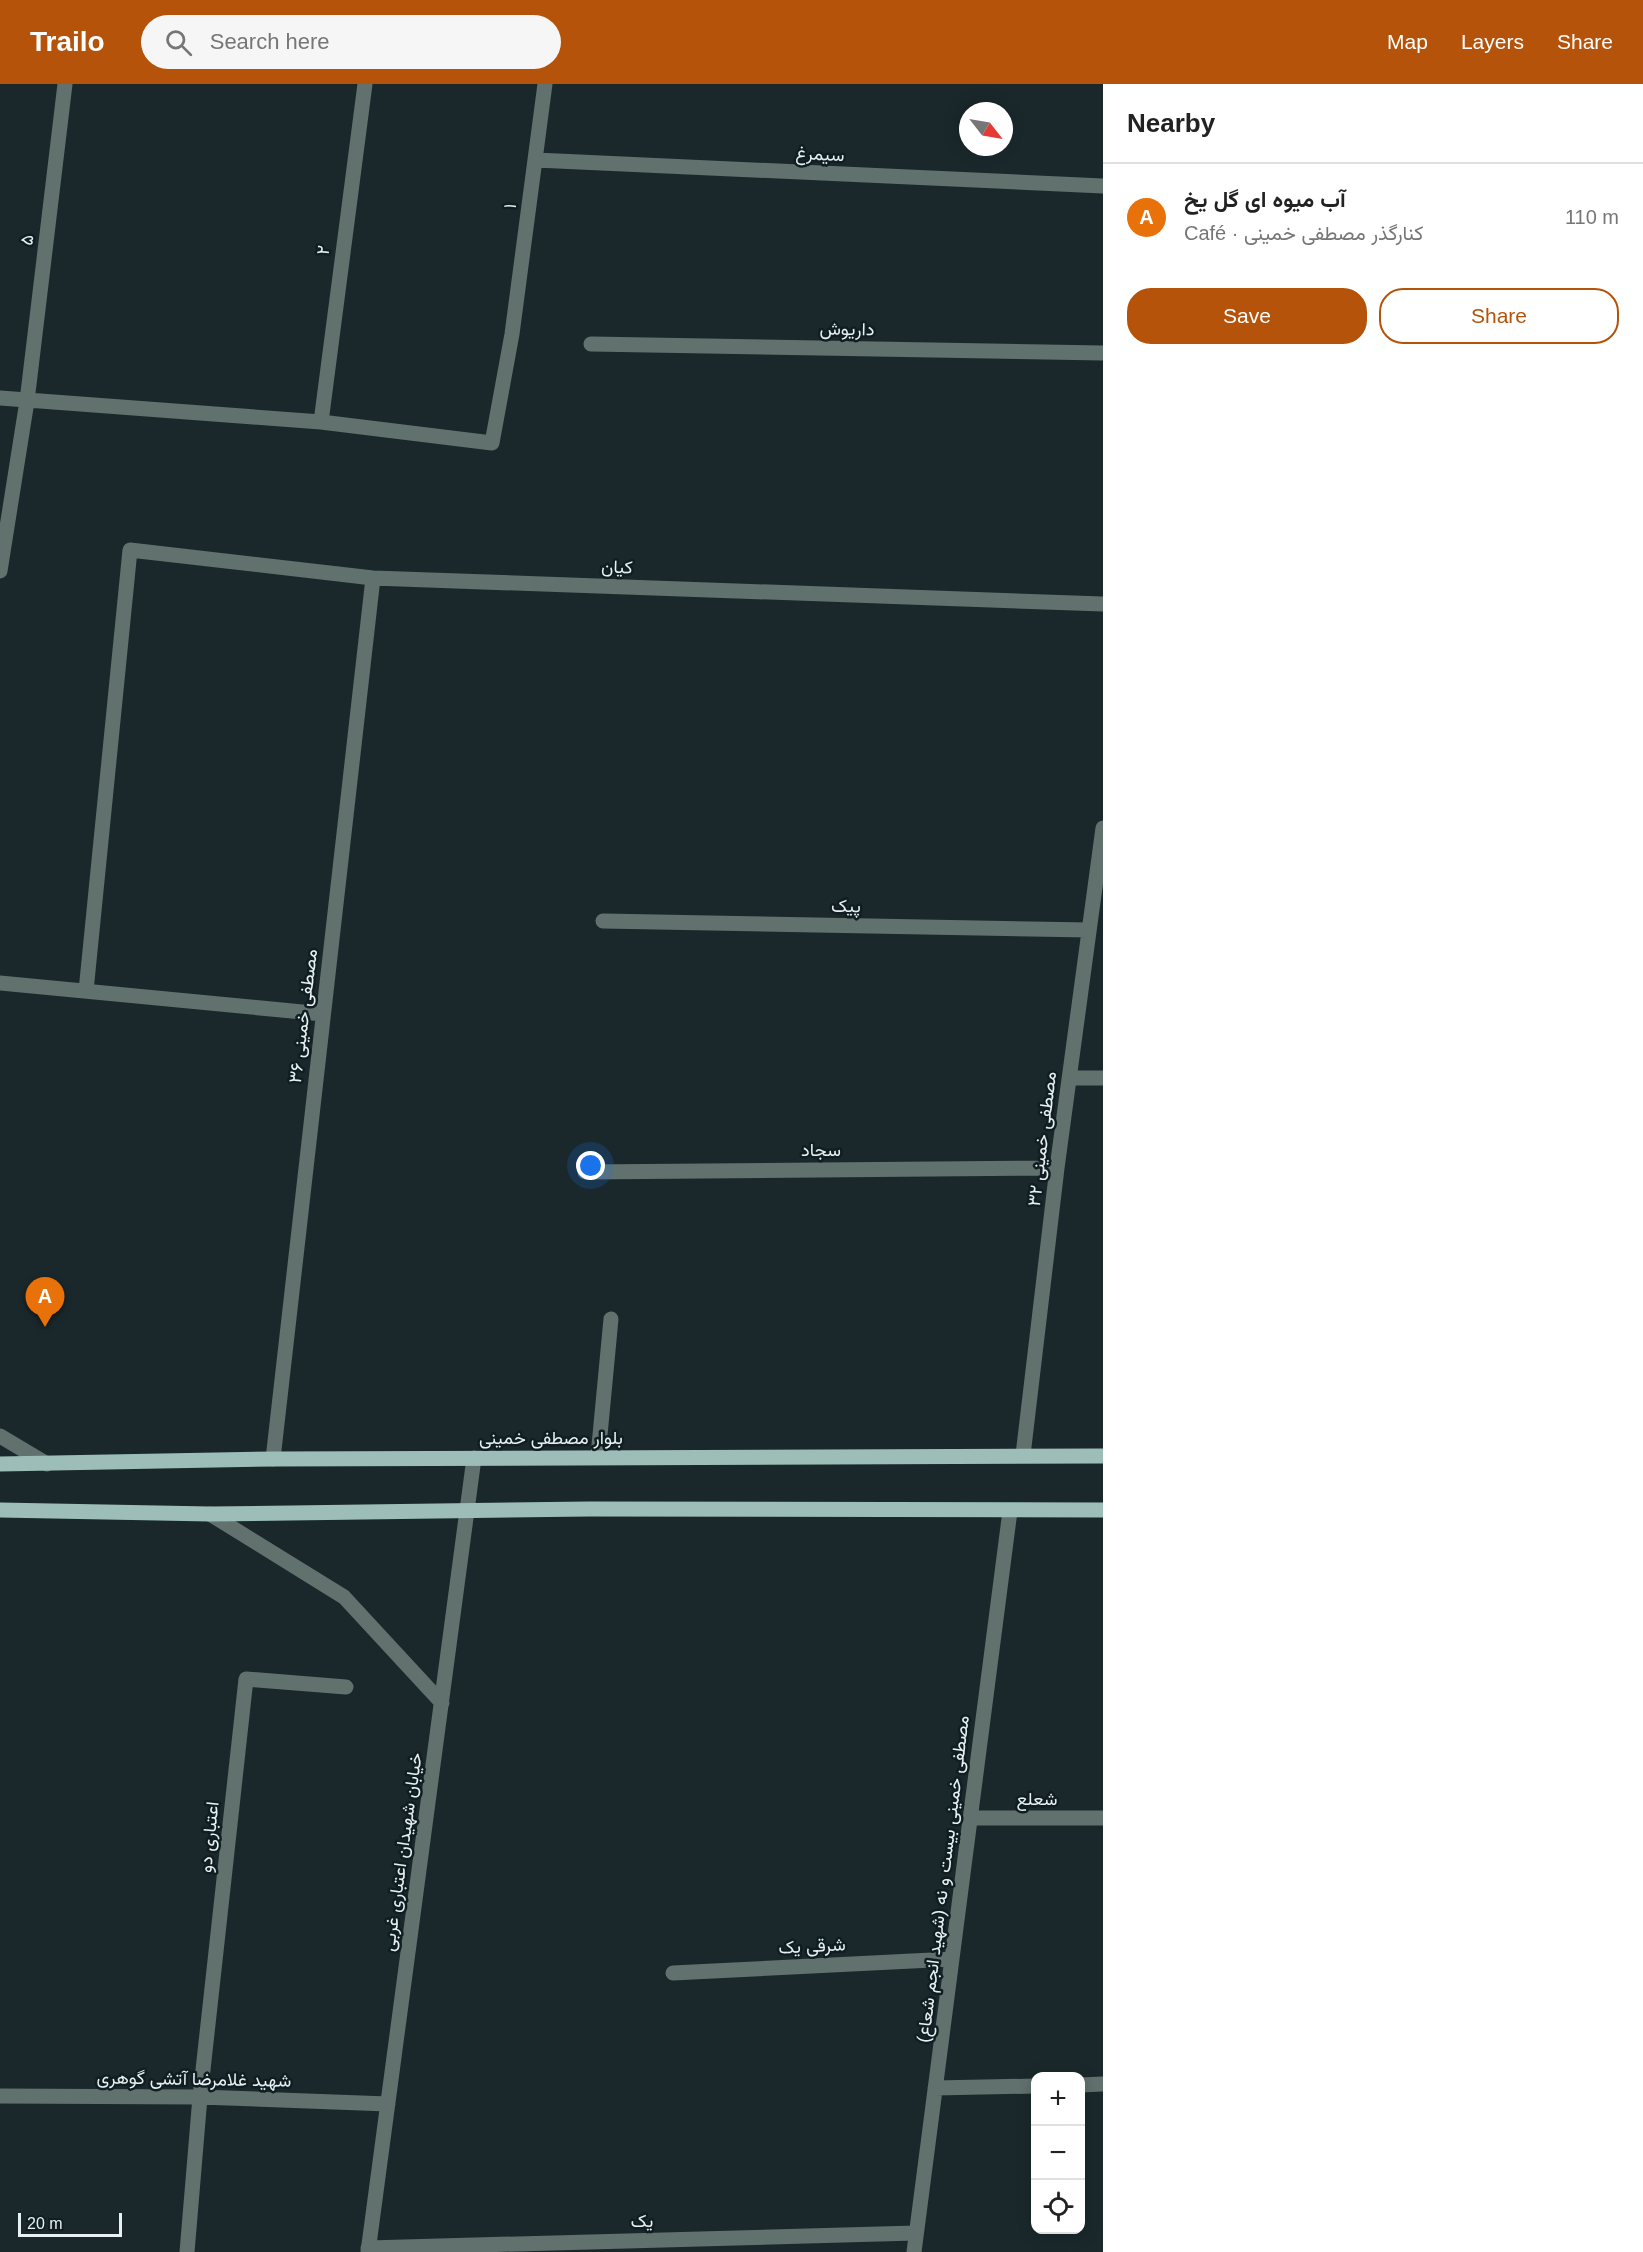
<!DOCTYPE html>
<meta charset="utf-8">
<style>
body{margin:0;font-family:Arial,Vazirmatn,sans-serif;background:#f6f6f6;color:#222}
.controls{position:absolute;right:18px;bottom:18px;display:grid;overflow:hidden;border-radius:12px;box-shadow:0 3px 15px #0003}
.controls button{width:54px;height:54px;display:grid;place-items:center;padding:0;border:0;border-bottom:2px solid #e0e0e0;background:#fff;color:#222;font:30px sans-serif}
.compass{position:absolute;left:959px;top:18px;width:54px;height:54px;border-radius:50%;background:#fff;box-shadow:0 3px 15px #0003;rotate:121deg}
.scale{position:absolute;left:18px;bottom:15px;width:104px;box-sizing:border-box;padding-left:6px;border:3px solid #e7f0f3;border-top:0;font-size:16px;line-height:21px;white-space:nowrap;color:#e7f0f3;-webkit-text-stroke:4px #101e22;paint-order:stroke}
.you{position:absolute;left:591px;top:1082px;width:21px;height:21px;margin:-15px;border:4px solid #fff;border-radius:50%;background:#1a73e8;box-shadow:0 0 0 9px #1a73e833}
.badge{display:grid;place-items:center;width:39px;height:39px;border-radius:50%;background:#b45309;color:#fff;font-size:20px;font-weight:700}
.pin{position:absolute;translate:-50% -50px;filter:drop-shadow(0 2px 3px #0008)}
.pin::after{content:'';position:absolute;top:32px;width:21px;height:18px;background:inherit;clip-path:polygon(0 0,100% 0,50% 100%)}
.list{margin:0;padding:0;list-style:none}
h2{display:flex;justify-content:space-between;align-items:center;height:78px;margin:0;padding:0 24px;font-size:26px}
h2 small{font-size:20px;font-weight:400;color:#767676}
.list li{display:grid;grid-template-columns:39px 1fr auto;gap:18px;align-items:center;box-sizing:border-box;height:108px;padding:0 24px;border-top:2px solid #e0e0e0}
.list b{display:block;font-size:22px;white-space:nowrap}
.list p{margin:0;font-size:20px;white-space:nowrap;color:#767676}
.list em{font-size:20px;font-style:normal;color:#767676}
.actions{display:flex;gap:12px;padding:18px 24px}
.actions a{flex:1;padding:14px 0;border:2px solid #b45309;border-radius:24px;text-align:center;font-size:21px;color:#b45309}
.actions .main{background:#b45309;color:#fff}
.icon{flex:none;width:33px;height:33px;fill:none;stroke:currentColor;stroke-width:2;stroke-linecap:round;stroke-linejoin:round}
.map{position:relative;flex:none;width:1103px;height:2168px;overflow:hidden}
header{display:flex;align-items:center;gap:36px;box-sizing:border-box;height:84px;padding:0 30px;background:#b45309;color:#fff}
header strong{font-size:28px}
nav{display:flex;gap:33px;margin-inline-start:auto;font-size:21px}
.search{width:420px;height:54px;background:#f6f6f6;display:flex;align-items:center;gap:15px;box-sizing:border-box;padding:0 21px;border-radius:33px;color:#767676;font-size:22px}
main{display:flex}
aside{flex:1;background:#fff}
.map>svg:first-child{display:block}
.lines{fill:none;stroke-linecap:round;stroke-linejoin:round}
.minor{stroke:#61716e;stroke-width:15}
.major{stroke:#9dbeb8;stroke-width:15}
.labels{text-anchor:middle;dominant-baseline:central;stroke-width:5;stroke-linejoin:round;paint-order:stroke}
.street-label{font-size:18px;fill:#e7f0f3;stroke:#101e22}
</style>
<header>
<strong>Trailo</strong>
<div class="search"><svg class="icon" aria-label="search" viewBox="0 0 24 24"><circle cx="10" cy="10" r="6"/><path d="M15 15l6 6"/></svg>Search here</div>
<nav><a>Map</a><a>Layers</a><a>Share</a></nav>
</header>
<main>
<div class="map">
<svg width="1103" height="2168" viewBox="0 0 1103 2168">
<rect width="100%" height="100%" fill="#1a282c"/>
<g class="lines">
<path class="minor" d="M536,76L1103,102
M591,260L1103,269
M0,314L321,338L492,359L512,250L545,0
M321,338L365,0
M0,487L27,317L65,0
M603,837L1089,846
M0,899L323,930
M86,907L130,466L373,494L1103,520
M1069,994H1103
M585,1088L1057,1084
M0,1352L47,1380
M1023,1371L1057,1084L1103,744
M598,1372L611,1235
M273,1375L373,494
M210,1430L344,1513L442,1619
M971,1734H1103
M673,1889L952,1875
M1080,2001L1103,2000
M935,2004L1036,2002
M0,2012L200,2013L388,2020
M368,2164L916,2149
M187,2168L200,2013L246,1595L346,1603
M368,2168L474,1374
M914,2168L1010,1427"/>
<path class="major" d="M0,1380L273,1375L1103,1372
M0,1426L210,1430L589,1425L1103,1426"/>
</g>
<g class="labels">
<g class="street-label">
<text transform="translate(820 70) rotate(3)">سیمرغ</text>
<text transform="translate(510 122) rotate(-82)">۱</text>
<text transform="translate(27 156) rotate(-83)">۵</text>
<text transform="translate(323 166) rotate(-83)">۲</text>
<text transform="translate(847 245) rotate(1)">داریوش</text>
<text transform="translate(617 483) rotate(2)">کیان</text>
<text transform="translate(846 822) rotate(1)">پیک</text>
<text transform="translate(303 932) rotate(-83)">مصطفی خمینی ۳۶</text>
<text transform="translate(1042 1055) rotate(-83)">مصطفی خمینی ۳۲</text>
<text x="821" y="1066">سجاد</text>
<text x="551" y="1354">بلوار مصطفی خمینی</text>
<text x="1037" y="1715">شعلع</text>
<text transform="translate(209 1753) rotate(-84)">اعتباری دو</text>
<text transform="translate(402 1768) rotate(-82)">خیابان شهیدان اعتباری غربی</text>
<text transform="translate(943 1795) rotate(-83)">مصطفی خمینی بیست و نه (شهید انجم شعاع)</text>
<text transform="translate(812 1862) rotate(-3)">شرقی یک</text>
<text transform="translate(194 1995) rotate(1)">شهید غلامرضا آتشی گوهری</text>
<text transform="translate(642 2137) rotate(-1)">یک</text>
</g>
</g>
</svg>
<div class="controls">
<button>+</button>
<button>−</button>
<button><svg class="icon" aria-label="locate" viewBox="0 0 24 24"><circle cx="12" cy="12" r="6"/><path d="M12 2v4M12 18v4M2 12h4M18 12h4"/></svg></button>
</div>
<svg class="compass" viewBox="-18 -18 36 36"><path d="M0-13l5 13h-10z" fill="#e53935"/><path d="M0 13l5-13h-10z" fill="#767676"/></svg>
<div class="scale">20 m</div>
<div class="you"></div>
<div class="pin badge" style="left:45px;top:1243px;background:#e8710a">A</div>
</div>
<aside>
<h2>Nearby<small></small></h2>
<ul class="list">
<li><span class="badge" style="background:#e8710a">A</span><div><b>آب میوه ای گل یخ</b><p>Café · کنارگذر مصطفی خمینی</p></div><em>110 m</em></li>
</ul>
<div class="actions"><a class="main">Save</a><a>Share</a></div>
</aside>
</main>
